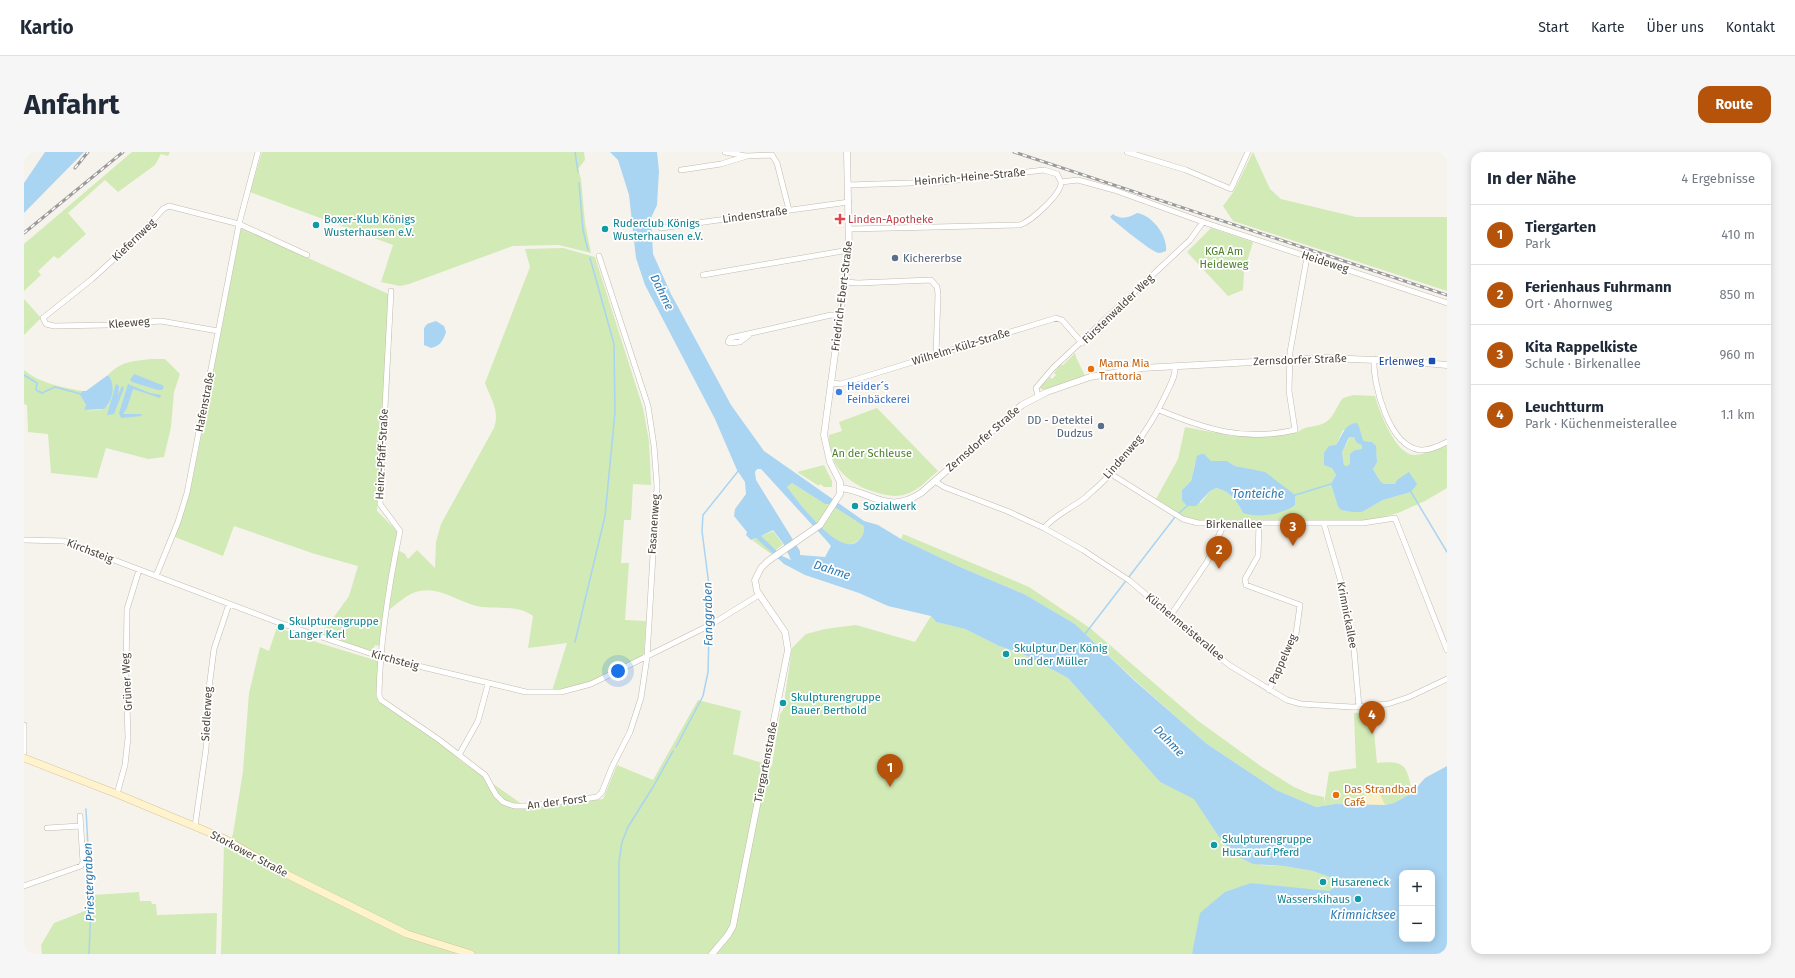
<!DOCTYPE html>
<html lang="de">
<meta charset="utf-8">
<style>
body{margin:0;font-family:"Fira Sans",sans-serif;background:#f6f6f7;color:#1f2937}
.controls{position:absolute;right:12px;bottom:12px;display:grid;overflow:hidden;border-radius:8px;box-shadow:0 2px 10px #0003}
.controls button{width:36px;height:36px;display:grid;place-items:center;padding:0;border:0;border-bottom:1px solid #e0e1e3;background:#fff;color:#1f2937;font:20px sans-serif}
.you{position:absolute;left:594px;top:519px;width:14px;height:14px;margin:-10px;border:3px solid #fff;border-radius:50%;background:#1a73e8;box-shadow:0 0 0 6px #1a73e833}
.badge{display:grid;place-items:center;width:26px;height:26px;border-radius:50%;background:#b45309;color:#fff;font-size:13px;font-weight:700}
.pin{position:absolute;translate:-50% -33px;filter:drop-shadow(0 1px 2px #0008)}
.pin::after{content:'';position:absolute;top:21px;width:14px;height:12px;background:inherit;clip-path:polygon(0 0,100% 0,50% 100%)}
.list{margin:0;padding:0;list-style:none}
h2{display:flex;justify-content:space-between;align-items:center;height:52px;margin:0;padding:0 16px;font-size:17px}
h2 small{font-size:13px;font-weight:400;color:#747a83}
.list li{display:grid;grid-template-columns:26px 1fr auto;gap:12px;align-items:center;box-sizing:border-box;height:60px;padding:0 16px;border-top:1px solid #e0e1e3}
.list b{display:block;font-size:15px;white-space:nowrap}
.list p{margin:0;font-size:13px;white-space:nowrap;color:#747a83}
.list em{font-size:13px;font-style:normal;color:#747a83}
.map{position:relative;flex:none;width:1423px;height:802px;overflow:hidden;border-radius:12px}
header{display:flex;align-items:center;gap:24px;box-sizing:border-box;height:56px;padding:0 20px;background:#fff;border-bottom:1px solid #e0e1e3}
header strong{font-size:19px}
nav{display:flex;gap:22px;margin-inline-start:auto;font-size:14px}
.intro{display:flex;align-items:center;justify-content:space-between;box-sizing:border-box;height:96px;padding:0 24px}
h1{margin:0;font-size:28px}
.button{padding:10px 18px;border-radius:12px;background:#b45309;color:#fff;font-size:14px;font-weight:700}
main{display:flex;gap:24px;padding:0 24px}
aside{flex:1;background:#fff;border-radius:12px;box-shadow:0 2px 10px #0003}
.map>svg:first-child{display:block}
.green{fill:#d2eab5;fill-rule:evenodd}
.sand{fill:#f9efc9}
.water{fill:#a9d4f2;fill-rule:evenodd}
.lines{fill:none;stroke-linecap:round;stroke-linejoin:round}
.stream{stroke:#a9d4f2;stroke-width:1.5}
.minor-casing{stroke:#c2bbae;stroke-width:6}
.tertiary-casing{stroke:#c2bbae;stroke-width:7}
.secondary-casing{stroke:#d6c79b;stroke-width:8}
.minor{stroke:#fff;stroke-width:5}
.tertiary{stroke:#fff;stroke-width:6}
.secondary{stroke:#fff3cd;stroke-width:7}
.rail-casing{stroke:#9a9a9a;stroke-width:3}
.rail{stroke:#fff;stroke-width:1.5;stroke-dasharray:4.5;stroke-linecap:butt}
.health-dot{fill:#e0444e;stroke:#fff;stroke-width:1.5}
.culture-dot{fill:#0f9aa8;stroke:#fff;stroke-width:1.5}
.service-dot{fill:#5c6f8a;stroke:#fff;stroke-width:1.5}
.transit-dot{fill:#1a4fb4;stroke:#fff;stroke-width:1.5}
.food-dot{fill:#e8710a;stroke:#fff;stroke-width:1.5}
.shop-dot{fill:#3f7fe0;stroke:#fff;stroke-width:1.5}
.labels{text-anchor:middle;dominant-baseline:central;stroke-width:3.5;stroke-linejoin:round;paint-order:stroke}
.street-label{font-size:11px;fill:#4b4439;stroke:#fff}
.culture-label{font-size:11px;fill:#0d838f;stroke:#fff;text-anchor:start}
.health-label{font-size:11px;fill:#be3a42;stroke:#fff;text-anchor:start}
.park-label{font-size:11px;fill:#4a7f2a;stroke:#fff}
.service-label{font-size:11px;fill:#4e5e75;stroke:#fff;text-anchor:start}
.transit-label{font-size:11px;fill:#164399;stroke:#fff;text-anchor:end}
.food-label{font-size:11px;fill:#c56008;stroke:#fff;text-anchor:start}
.shop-label{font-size:11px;fill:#366cbe;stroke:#fff;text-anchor:start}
.water-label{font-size:12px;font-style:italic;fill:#2e7ab2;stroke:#fff}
</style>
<header>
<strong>Kartio</strong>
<nav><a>Start</a><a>Karte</a><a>Über uns</a><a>Kontakt</a></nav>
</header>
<div class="intro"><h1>Anfahrt</h1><a class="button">Route</a></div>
<main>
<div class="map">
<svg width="1423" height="802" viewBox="0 0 1423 802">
<rect width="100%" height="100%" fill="#f6f3ec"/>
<path class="green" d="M108,0H146L144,4L137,2L131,13L94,40L81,28L44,61L62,82L34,107L30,104L14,119L17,123L0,139V92Z
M238,0H560L561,8L554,17L557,27L561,71L567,101L535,93L489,94L385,132L376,134L357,130L369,93L226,40Z
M1229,0L1246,37L1257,47L1332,65H1423V139L1209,69L1199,54L1210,39Z
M217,76L369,144L365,242H360L353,359L373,379L355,494L351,493L348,500L297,483L325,444L334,414L291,402L210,374L199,404L151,385L169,325Z
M1187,76L1229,90L1220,120L1219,138L1204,144L1163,100Z
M539,96L571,105L619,256L625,289L627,333L609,332L607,368H600L597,411H605L601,468L622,469L620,502C601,519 554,536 528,539L543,491L504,496L509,464C491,451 469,459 449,453C432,448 415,435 396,439C384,441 374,451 365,458L374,398L381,402L384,407L393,398L411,416L412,390L417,372L470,276C476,258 467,248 461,231L506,115L501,97Z
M0,147L17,166L0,183Z
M1051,201L1052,205L1061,224L1020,238L1017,237L1016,235L1026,225L1028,227L1032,223L1030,221L1036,213H1039Z
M128,207H141L156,222L150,240L147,275L140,305L124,307L82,296L73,326L27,321L24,282L4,280L3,253L0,252V218C17,232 38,235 58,239L56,243L62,253L60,258C66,258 74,259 79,257C89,254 91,230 84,223C97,209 110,209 128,207Z
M1329,243L1351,244C1355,259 1372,304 1391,303C1402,302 1413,296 1423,291V336L1401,349L1374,361L1344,369H1175L1164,367L1132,347L1154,307L1161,275L1208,284L1273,281C1280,273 1293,276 1302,270C1310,265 1313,253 1319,246ZM1319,278L1337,283L1340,289L1348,290C1353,300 1355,306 1349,317L1356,329L1360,332H1371L1387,340L1359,348L1338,360H1328L1317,358L1314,355L1307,332L1312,323L1308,316L1312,293ZM1187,309H1203L1211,314L1224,317L1271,343C1249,360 1248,366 1219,361C1213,349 1206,339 1192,336L1186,339L1177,351L1158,338L1167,329L1171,311Z
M853,256L914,319C904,327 894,339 882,342C871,346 861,343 851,340C824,332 804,314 805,283L818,279L815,270Z
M1325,285H1330L1338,293V297L1331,298L1326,313L1323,314L1320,313L1318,301L1324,289Z
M800,313L808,329V335H800L796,332L795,334L773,320Z
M768,331L801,352H806L841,374C841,380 838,386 832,390C814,404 773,348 763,335Z
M749,379L759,392L747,402L728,388Z
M879,382L1005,435L1066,476L1173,568L1238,615L1270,635L1286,642L1300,645V652L1305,620L1332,616L1330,561L1348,560L1353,611C1382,608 1383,614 1388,641L1370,651L1361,653L1311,652L1292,655L1252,638L1183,592L1113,530L1051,472L1000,442L936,415L877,387Z
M907,464L912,470L941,477L975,494L999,502L1044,526L1136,630L1170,646L1193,682L1237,713L1260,714L1289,719L1311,727V735L1305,739H1295L1227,731L1169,797L1168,802H197L200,693L204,695L209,682L219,619L225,541L236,495L245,499L253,475L295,491L354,509L352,545L425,596L437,609L502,655L579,647L593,613L629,628L674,548L717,559L709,602L748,614L756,562L759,558L768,496L782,482L801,477L832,473L891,490Z
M115,740L116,749H127L128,752H132L133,763L193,761L192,802H18L17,793L30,771L66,757L70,749L69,743Z"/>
<path class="sand" d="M1356,642L1361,653H1338L1341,643Z"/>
<path class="water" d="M21,0H60L0,61V31Z
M586,0H633L635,19L633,53L627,66L629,102L647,142L707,253L740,299L840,369L854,373L877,387L936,415L1000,442L1051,472L1111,529L1183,592L1252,638L1292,655L1311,652L1361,653L1370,651L1388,641L1401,626L1423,614V802H1168L1176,761L1201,740L1227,731L1305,739L1311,735V727L1289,719L1260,714L1229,712L1211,703L1193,682L1170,647L1136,630L1044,526L999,502L975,494L941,477L912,470L907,464L864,454L835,441L781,423L760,412L732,386L727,388L722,383L723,380L710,364L711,357L722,342L721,330L713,318L691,267L621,133L612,106L605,43L594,8ZM733,317H737L802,388L807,394L801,405L776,403V399L732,328L731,320ZM768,331L801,352H806L840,374C841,380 838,386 833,390C814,404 773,348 763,335ZM749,378L759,391L767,408L758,404L737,384ZM1378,721H1408V787H1378Z
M1113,61C1128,63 1144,84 1142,99C1137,101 1135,102 1130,99C1125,97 1088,68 1086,65L1089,62C1097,68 1104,66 1113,61Z
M412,169L420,174L422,180C419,189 416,194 407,196L400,193V176L403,172Z
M110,222L138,233L140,235L138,238H134L108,230L106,228Z
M84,223C92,232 89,250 80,257L60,258L62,253L56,243L58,239H62Z
M92,232L95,234L94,243L98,234L100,236L90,262L83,263Z
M104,232L126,241L137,243L136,246L109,237L103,256L99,262H118L117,264L97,266L95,261Z
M1333,271C1337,277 1336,282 1340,289L1348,290L1352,294L1353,310L1349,317L1356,329L1360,332H1371L1373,328L1385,320L1393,332L1387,340L1359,348L1338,360H1328L1317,358L1314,355L1307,332L1312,323L1308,316L1300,313V301L1305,294L1312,293C1319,283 1320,272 1333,271ZM1325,285H1330L1333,291L1338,293V297L1331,298L1326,302V312L1323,314L1320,313L1318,301Z
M1177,302H1180L1187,309H1203L1211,314L1241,320L1271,343V353C1258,363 1234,366 1219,361C1213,349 1206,339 1192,336L1186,339L1172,354H1163L1158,348V338L1167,329L1173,304Z"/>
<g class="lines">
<path class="stream" d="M551,0L554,20
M555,31L559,78L564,98
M0,223L13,231L12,238L18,241L31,235L57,242
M1387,340L1423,400
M1271,343L1307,332
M1154,362L1163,354
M1061,482L1151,365
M551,490L581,364L591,260L590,192L566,106
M652,595L679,544L684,520L686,441L678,379L679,363L715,318
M62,657L67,751L65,802
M595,802V710L598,690L604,675L629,635L649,599"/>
<g class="minor-casing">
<path id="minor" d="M701,0L722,4
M1103,0L1162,18L1207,37L1224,0
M657,18L697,12L723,4L748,3L753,11L765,58
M1037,30L1054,28L1090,38L1179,70L1423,151
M824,33L917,30L1020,18L1033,22L1037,30C1038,42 1007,69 996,73L826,77
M637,76L825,50
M679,123L825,98
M821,130L834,131L907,128L913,135L914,142L912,203
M367,139L356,352L376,379C365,432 356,488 355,543L357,548L414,587L461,623L472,643L479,650L490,654H502L560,647L573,645L578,640L588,615L606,580L617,546L623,505L633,334L630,294L624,254L575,104
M194,179L137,169L83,173L30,174L22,172L19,166L68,127L115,84L139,57L145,54L215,72L283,103
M725,183L716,190L706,191L704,190L706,186L807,163L816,164
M1350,207C1349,234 1365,294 1396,298C1405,299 1415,294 1423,290
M806,231L817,232L1032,166L1038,168L1058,191
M1014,244L1012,236L1029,216L1166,88L1179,70
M1135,258C1181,277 1220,290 1271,278L1265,239L1266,200L1283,105
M1087,322L1159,367L1174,371H1339L1371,366L1423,498
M911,329L920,335L983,359L1020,376L1059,398L1106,429L1205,513L1263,548L1277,552L1328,555L1364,552L1385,545L1423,527
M1235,371L1234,404L1221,427L1222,433L1276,453L1272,482L1245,538
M1300,372L1319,437L1326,484L1330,498L1335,555
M1020,376C1031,363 1048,356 1062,345C1096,316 1123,283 1142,242C1146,233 1152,224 1151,214
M0,388L40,389L253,470L357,505L502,540H537L567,532L688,472L735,443
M132,424L154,370L163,341L215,72L234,0
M1147,463L1183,410L1200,372
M0,573V600
M435,603L454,569L464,532
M93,642L101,613L104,586L102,521L103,457L115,418
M171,674L182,597L185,536L190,497L205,452
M23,676L56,674
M0,734L57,714L59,710L56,664"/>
</g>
<g class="tertiary-casing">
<path id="tertiary" d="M817,336C849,340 863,363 897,341L998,253L1023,240L1066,225L1118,216L1301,206L1377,209L1423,213
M688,802L704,783L709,774L764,498L761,480L733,439L731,428L737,416L744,409L796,373L816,342V330L806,310L800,283L825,98L823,0"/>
</g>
<g class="secondary-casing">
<path id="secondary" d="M0,606L93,642L201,687L258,720L383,782L447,802"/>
</g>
<use href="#minor" class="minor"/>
<use href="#tertiary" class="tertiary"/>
<use href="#secondary" class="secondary"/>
<g class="rail-casing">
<path id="rail" d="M990,0L1423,143
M51,16L64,0
M0,81L99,0"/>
</g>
<use href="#rail" class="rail"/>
</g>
<path class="health-dot" d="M814 61h4v4h4v4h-4v4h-4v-4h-4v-4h4z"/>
<g class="culture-dot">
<circle cx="292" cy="73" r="4"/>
<circle cx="581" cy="77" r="4"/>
<circle cx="831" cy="354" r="4"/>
<circle cx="257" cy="475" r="4"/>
<circle cx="982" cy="502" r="4"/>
<circle cx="759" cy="551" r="4"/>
<circle cx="1190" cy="693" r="4"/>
<circle cx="1299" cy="730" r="4"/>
<circle cx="1334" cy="747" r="4"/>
</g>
<g class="service-dot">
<circle cx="871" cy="106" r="4"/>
<circle cx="1077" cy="274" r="4"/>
</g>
<rect class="transit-dot" x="1404" y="205" width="8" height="8" rx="2"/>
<g class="food-dot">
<circle cx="1067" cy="217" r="4"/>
<circle cx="1312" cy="643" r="4"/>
</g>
<circle class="shop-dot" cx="815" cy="240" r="4"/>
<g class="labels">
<g class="street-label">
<text transform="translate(946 25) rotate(-5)">Heinrich-Heine-Straße</text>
<text transform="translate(731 63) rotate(-8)">Lindenstraße</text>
<text transform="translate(110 88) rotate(-44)">Kiefernweg</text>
<text transform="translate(1301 110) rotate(18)">Heideweg</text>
<text transform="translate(818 144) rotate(-83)">Friedrich-Ebert-Straße</text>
<text transform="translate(1094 157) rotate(-44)">Fürstenwalder Weg</text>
<text transform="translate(105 171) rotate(-5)">Kleeweg</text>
<text transform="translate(937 195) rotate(-17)">Wilhelm-Külz-Straße</text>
<text transform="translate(1276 208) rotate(-2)">Zernsdorfer Straße</text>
<text transform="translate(181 250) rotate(-79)">Hafenstraße</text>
<text transform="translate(959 287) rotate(-41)">Zernsdorfer Straße</text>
<text transform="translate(358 302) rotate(-87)">Heinz-Pfaff-Straße</text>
<text transform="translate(1099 305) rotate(-49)">Lindenweg</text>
<text transform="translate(630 372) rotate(-86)">Fasanenweg</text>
<text x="1210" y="372">Birkenallee</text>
<text transform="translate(66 399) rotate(21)">Kirchsteig</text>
<text transform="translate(1323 463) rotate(79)">Krimnickallee</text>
<text transform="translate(1161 475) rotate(40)">Küchenmeisterallee</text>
<text transform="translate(1259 507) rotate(-66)">Pappelweg</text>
<text transform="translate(371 508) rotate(15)">Kirchsteig</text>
<text transform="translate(103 530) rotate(-93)">Grüner Weg</text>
<text transform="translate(183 562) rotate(-87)">Siedlerweg</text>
<text transform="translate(742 610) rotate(-79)">Tiergartenstraße</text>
<text transform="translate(533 650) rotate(-7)">An der Forst</text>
<text transform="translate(225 702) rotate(28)">Storkower Straße</text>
</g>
<g class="culture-label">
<text x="300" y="67">Boxer-Klub Königs<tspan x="300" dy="13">Wusterhausen e.V.</tspan></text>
<text x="589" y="71">Ruderclub Königs<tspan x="589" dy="13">Wusterhausen e.V.</tspan></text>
<text x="839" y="354">Sozialwerk</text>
<text x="265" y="469">Skulpturengruppe<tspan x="265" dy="13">Langer Kerl</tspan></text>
<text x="990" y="496">Skulptur Der König<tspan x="990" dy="13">und der Müller</tspan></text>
<text x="767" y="545">Skulpturengruppe<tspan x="767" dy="13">Bauer Berthold</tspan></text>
<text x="1198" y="687">Skulpturengruppe<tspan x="1198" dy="13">Husar auf Pferd</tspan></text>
<text x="1307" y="730">Husareneck</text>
<text x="1326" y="747" text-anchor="end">Wasserskihaus</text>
</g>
<g class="health-label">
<text x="824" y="67">Linden-Apotheke</text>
</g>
<g class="park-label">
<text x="1200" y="99">KGA Am<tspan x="1200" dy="13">Heideweg</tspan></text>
<text x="848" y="301">An der Schleuse</text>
</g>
<g class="service-label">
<text x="879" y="106">Kichererbse</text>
<text x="1069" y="268" text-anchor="end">DD - Detektei<tspan x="1069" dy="13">Dudzus</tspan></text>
</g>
<g class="transit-label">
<text x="1400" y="209">Erlenweg</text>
</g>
<g class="food-label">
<text x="1075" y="211">Mama Mia<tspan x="1075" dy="13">Trattoria</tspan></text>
<text x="1320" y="637">Das Strandbad<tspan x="1320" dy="13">Café</tspan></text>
</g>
<g class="shop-label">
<text x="823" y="234">Heider´s<tspan x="823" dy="13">Feinbäckerei</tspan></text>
</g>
<g class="water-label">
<text transform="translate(638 140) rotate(64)">Dahme</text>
<text x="1234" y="342">Tonteiche</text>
<text transform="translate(808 418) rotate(18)">Dahme</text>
<text transform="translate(684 462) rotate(-91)">Fanggraben</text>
<text transform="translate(1145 589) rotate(46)">Dahme</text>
<text transform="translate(65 730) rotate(-92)">Priestergraben</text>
<text x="1339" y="763">Krimnicksee</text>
</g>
</g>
</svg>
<div class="controls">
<button>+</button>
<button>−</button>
</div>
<div class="you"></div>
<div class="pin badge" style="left:866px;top:635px">1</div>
<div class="pin badge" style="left:1195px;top:417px">2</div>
<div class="pin badge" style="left:1269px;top:394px">3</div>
<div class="pin badge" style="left:1348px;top:582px">4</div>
</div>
<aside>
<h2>In der Nähe<small>4 Ergebnisse</small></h2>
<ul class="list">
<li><span class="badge">1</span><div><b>Tiergarten</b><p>Park</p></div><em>410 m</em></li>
<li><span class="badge">2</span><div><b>Ferienhaus Fuhrmann</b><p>Ort · Ahornweg</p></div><em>850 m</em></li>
<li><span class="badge">3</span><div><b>Kita Rappelkiste</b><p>Schule · Birkenallee</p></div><em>960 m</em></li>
<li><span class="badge">4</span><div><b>Leuchtturm</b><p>Park · Küchenmeisterallee</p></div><em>1.1 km</em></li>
</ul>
</aside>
</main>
